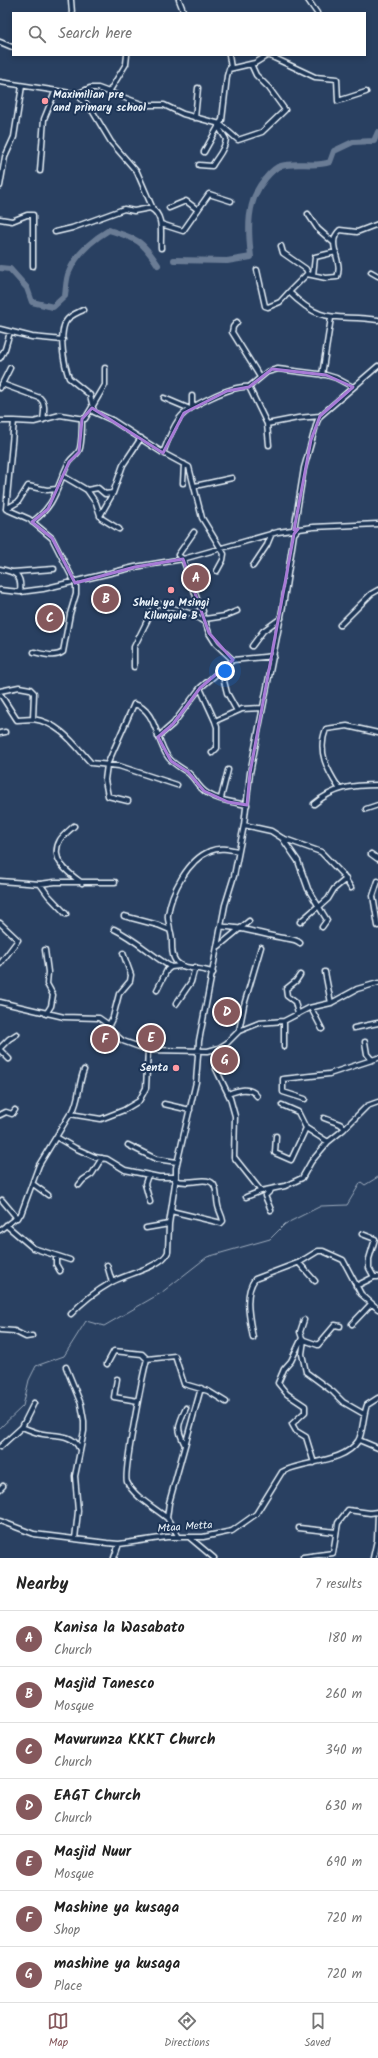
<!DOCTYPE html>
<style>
body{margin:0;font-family:Kalam,sans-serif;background:#f6f6f6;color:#222}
.you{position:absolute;left:225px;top:671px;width:14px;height:14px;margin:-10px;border:3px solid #fff;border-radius:50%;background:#1a73e8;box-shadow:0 0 0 6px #1a73e833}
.badge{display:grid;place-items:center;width:26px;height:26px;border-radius:50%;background:#85585c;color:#fff;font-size:13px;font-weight:700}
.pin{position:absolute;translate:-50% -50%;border:2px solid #fff;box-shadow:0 1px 4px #0006}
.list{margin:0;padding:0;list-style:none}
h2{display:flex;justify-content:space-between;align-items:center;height:52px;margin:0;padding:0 16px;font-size:17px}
h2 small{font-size:13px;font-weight:400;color:#767676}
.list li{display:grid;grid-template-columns:26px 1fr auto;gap:12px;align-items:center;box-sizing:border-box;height:56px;padding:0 16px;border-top:1px solid #e0e0e0}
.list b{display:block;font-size:15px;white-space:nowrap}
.list p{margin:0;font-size:13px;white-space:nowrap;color:#767676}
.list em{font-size:13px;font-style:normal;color:#767676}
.icon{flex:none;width:22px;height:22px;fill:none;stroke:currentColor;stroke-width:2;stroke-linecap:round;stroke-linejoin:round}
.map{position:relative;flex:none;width:378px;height:1558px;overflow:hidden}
.search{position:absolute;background:#fff;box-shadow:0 2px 6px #0003;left:12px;right:12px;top:12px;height:44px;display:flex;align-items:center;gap:10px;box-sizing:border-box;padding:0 14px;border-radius:0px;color:#767676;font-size:15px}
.sheet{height:444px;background:#fff}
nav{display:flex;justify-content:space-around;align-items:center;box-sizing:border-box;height:56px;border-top:1px solid #e0e0e0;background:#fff;font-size:11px;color:#767676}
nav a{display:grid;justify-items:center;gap:2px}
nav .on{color:#85585c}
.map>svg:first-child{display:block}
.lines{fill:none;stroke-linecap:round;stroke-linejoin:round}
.stream{stroke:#9dabbd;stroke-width:1}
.river{stroke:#6b7c95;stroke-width:6}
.street-casing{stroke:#e8f1f8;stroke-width:7}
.street{stroke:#1d3557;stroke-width:4}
.marked{fill:none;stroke:#a77bd6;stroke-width:3;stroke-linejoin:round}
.poi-dot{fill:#ff9aa2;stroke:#1d3557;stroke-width:1.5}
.labels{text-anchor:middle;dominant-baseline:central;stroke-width:4;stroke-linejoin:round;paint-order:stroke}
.poi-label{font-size:11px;font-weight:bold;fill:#e8f1f8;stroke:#1d3557;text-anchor:start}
.street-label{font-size:11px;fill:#e8f1f8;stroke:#1d3557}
</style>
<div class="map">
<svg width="378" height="1558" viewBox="0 0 378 1558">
<rect width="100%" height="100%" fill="#294061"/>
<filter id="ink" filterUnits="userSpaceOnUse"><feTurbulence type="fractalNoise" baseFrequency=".025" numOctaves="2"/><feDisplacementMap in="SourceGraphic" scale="8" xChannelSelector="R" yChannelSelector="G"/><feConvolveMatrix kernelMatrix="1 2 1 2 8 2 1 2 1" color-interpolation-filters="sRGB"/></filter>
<g filter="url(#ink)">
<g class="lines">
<path class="stream" d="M0,1428L23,1406L29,1380L36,1366L64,1356L86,1321L104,1326L161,1293L207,1257L270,1239L285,1224L321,1206L347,1205L361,1182L365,1185L378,1177"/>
<path class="river" d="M174,260L227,261L251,257C248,230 246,201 265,179C269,174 275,167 281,166C298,161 313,168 330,162L334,151L353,142L374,141L378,132
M0,268L10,269L27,288L32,302L53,307L65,296C66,289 66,278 69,272C77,253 92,240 109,230C137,239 141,239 158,265"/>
<g class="street-casing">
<path id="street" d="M71,0L72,13
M179,0L184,13
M308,0L317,13
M0,42L12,47
M229,55L231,68
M268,55L315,77L337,79L338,101L366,92
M0,82L77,94L93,112L111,142L137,172L153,209
M109,92L126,64L127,55
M77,94L90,88H98L144,105H164L183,114L220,124L238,140L262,132L285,110L269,88L256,75L251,64
M195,118L198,88
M204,152L222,120L227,76L229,69L255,63L268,55
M199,165L212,166C217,157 225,150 226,139L218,126
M40,171L44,119L55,92
M0,186L5,157L14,137L22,86
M169,208L186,201L198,210
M308,214L318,229L334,243
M0,219L12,221L27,215H33V266
M161,224L183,231L209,194L231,201
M378,224L357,232L340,230C325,243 344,261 337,277L326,278L307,274L289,292C323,326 336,314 378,320
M55,232L72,228L124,209L134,211L150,208C165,215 160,235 161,248
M281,246L283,253L306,269L308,274
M257,270L265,306L268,307L280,302L289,292
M371,272L378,276
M313,275L315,257L336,252
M83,310C77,313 68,316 65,323C59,338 64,364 69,378L90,395L94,412L112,420L163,453L189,467L202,518L224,554L223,560L217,571
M237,322L233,327L232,332L260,377
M0,329L32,337L63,340
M0,358L5,349L10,332
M322,375L331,318
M2,384L40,398C46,404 44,412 43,420
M0,388L10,368
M192,396V407
M164,398L190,409
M0,421H14L6,509L29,519L52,538L76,585V594L70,614L63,652C55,658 43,654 34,652
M14,421L34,422L60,415L85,419L105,385V368
M267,424L298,418L320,416
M269,445L267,424L249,387L267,372L278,369L326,375L336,378L353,387
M163,453C167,442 172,429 179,419C188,406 233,385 249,387
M63,476L87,490L96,503L101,518L119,529
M183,483L184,464
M195,486L232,478
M87,490L98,488L105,494L113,493
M6,509L18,502L28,486L47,490L57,489
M100,516L113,493L123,465L141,438
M32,522C57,504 56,487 69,462C72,457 79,454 80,448C82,439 82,428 82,419
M294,530L304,468L317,422L320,416L378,366
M194,532L178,555L183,559L209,633L216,644L233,660
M253,566L267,545L272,533
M0,569C16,572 22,575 20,592
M13,572L54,569
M0,590L20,592L43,589L135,567L183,559L278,532L313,527L378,524
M192,614L203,611
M205,619L225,616L237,611
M340,625L371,594L378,590
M252,646L263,631L281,618
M134,667V647L156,603L192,614L206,623
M224,681L227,693L237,711
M0,691L19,687L30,689L34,693L33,719C60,723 74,744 91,763L119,766L177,785
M1,695L17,720L33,719
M215,721L200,688L233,660L274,656
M0,733L5,732
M158,737L173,724L200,688
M212,753L217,748V727L215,721L242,709L262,708
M339,788C327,770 317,751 326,729L347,726L378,733
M221,798L228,770
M128,801L108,796L105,780L107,765L134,704C156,709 156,741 168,757C173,764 180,767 187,772C193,776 196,783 201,788C212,800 232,802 247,805
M314,804C334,787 353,785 378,785
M366,809L378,805
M244,825L271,831L282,838L321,852L342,874L351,888
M74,826C70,830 63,835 60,840C49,859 68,873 82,883
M282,838L298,861L308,889L319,907L316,908L300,922
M371,854L378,859
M0,881L40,884L55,882H115
M378,881L373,896L378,926
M40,884L48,895L66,914
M124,916L158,925L170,930C174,939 170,949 174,958C180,972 201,966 213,973
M0,923L18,940L0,964
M221,927C234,925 268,936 283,938C289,939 296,939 300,943
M322,927L327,920L319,907L328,899L334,889L346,879
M114,929C135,939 151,955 171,967
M170,930C170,924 167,920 168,915C171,892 188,860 210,851C219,847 229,849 238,851
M219,946L249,921
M45,950L48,972L47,984L53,995L51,1006L46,1014
M325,972L331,1003
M157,990L167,970L171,967L180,966
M0,1002L64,1017L99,1018L109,1025L111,1031L123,1041L148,1050L208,1051L219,1048L227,1043L239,1031L244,1005L261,947
M176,1004L191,982L195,967
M311,1008L322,1029
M298,1014L295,1002L287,996L286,989L296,981L300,975
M109,1025L113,1017L119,994L130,981L131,975L123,953
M354,1028L378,1023
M239,1031L259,1023L284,1021L309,1008L331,1003L357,989L378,983
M365,1042L367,1054L372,1060
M284,1047V1021
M0,1048L9,1039L17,1034
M219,1048L220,1053L216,1069L230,1098L235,1116L234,1157L261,1191L285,1186L302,1178L311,1162L328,1142L343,1130L367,1106L378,1102
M0,1050L9,1059
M228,1094C238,1090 250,1086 257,1096
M305,1099L283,1092V1079L329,1074L378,1058
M164,1104L190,1110
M282,1105L298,1112L306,1128L328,1142
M72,1113C80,1099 78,1084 84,1070
M0,1115L6,1112L12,1114L15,1110
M324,1118L340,1124L345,1128
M276,1136L275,1153L291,1160L306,1128
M56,1137L75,1148L95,1157L107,1159L125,1170L159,1177H176
M128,1145L156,1159L177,1162
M148,1175L145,1184L150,1202
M33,1184L48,1195
M79,1185L83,1180L92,1174L102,1158
M271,1190L265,1196L271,1210
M246,1197L261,1191
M2,1200L17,1218
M171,1211L217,1222L221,1223L223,1221C222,1215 219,1211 218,1206C215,1192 220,1178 198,1181C190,1182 183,1183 175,1180
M6,1225L33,1248L70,1260
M146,1228L169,1224
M0,1230L21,1214L39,1165L70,1114L101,1119L124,1110L139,1101L146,1088L148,1050
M362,1234L375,1239L369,1259V1268L374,1277H378
M56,1256V1264L60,1271
M299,1263L315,1281
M107,1265L112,1282
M356,1286L374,1277
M71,1314C82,1302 98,1290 112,1282C126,1274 162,1267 168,1252L169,1224L176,1177V1168L196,1082L199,1041L225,905L234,876L244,825L250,773L283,606L294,534L298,529
M304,1320L300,1332L302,1338L291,1361L284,1369L278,1383L287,1394L305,1406V1412L292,1424L296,1431L306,1437L314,1463
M352,1324L371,1304
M0,1330L14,1331L26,1337L32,1336
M253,1338C250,1320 243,1295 255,1279L300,1262L318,1251H323L343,1260L361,1294L378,1309
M302,1338L304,1340L302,1354L306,1372L333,1392L343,1402L364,1414
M304,1340L318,1345L335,1325L340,1326
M147,1359C143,1374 123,1473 127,1482C134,1497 155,1508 167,1518
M107,1364L114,1351L142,1354L147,1359L175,1356L184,1384L208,1391L226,1402
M66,1367L81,1404L84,1421V1431L75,1476L78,1511L75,1539
M117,1379L114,1397L138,1401
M22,1427C29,1430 36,1433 43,1434C57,1436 73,1434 79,1448
M359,1440L378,1448
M185,1445C176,1428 178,1425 186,1408
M0,1447L22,1427L34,1403
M0,1489L3,1486
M0,1521L34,1534L107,1543L119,1544L167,1537H203L232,1531L256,1514L282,1472C303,1460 343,1464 358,1441C363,1434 363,1415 367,1405L378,1398
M299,1528L336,1532
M179,1537L167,1518L169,1503L201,1388
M189,1537L214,1558
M303,1557L333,1553L338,1523L348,1510L370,1513L377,1512
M114,1558L119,1544
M373,1558L377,1540L378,1512"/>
</g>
<use href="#street" class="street"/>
</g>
</g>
<path class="marked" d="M272,369L326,375L353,387L320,416L311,440L294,530L298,529L294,534L250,773L247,805L228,802L204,791L188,772L171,761L158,737L173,724L200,688L233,660L209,633L183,559L135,567L75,583L52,538L32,522L48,509L69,462L79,452L82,419L92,408L163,453L184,413L227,391L249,387Z"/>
<g class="poi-dot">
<circle cx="45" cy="101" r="4"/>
<circle cx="171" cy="590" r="4"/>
<circle cx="176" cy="1068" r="4"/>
</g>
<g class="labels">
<g class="poi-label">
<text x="53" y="95">Maximilian pre<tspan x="53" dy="13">and primary school</tspan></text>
<text x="171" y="603" text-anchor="middle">Shule ya Msingi<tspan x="171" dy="13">Kilungule B</tspan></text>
<text x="168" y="1068" text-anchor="end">Senta</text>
</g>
<g class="street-label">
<text transform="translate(185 1527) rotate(-4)">Mtaa Metta</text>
</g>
</g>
</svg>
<div class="you"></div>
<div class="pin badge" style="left:196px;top:578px">A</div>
<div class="pin badge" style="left:106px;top:599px">B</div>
<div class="pin badge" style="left:50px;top:618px">C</div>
<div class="pin badge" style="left:227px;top:1012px">D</div>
<div class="pin badge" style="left:151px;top:1038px">E</div>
<div class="pin badge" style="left:105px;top:1039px">F</div>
<div class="pin badge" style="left:225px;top:1060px">G</div>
<div class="search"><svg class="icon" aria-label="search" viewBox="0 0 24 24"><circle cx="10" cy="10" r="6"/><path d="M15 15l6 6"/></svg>Search here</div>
</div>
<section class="sheet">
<h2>Nearby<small>7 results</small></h2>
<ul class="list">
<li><span class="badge">A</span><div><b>Kanisa la Wasabato</b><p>Church</p></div><em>180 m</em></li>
<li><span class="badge">B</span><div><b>Masjid Tanesco</b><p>Mosque</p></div><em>260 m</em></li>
<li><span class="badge">C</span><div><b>Mavurunza KKKT Church</b><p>Church</p></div><em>340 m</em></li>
<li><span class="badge">D</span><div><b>EAGT Church</b><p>Church</p></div><em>630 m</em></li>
<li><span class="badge">E</span><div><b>Masjid Nuur</b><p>Mosque</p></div><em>690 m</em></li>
<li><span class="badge">F</span><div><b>Mashine ya kusaga</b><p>Shop</p></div><em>720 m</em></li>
<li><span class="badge">G</span><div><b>mashine ya kusaga</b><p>Place</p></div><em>720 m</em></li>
</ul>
</section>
<nav>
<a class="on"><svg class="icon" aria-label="map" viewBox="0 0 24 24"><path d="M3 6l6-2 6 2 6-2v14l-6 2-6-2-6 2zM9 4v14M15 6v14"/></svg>Map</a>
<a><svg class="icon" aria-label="directions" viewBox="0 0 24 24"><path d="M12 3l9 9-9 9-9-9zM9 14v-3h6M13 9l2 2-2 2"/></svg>Directions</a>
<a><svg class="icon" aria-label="saved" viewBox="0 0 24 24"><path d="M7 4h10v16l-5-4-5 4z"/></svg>Saved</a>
</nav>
